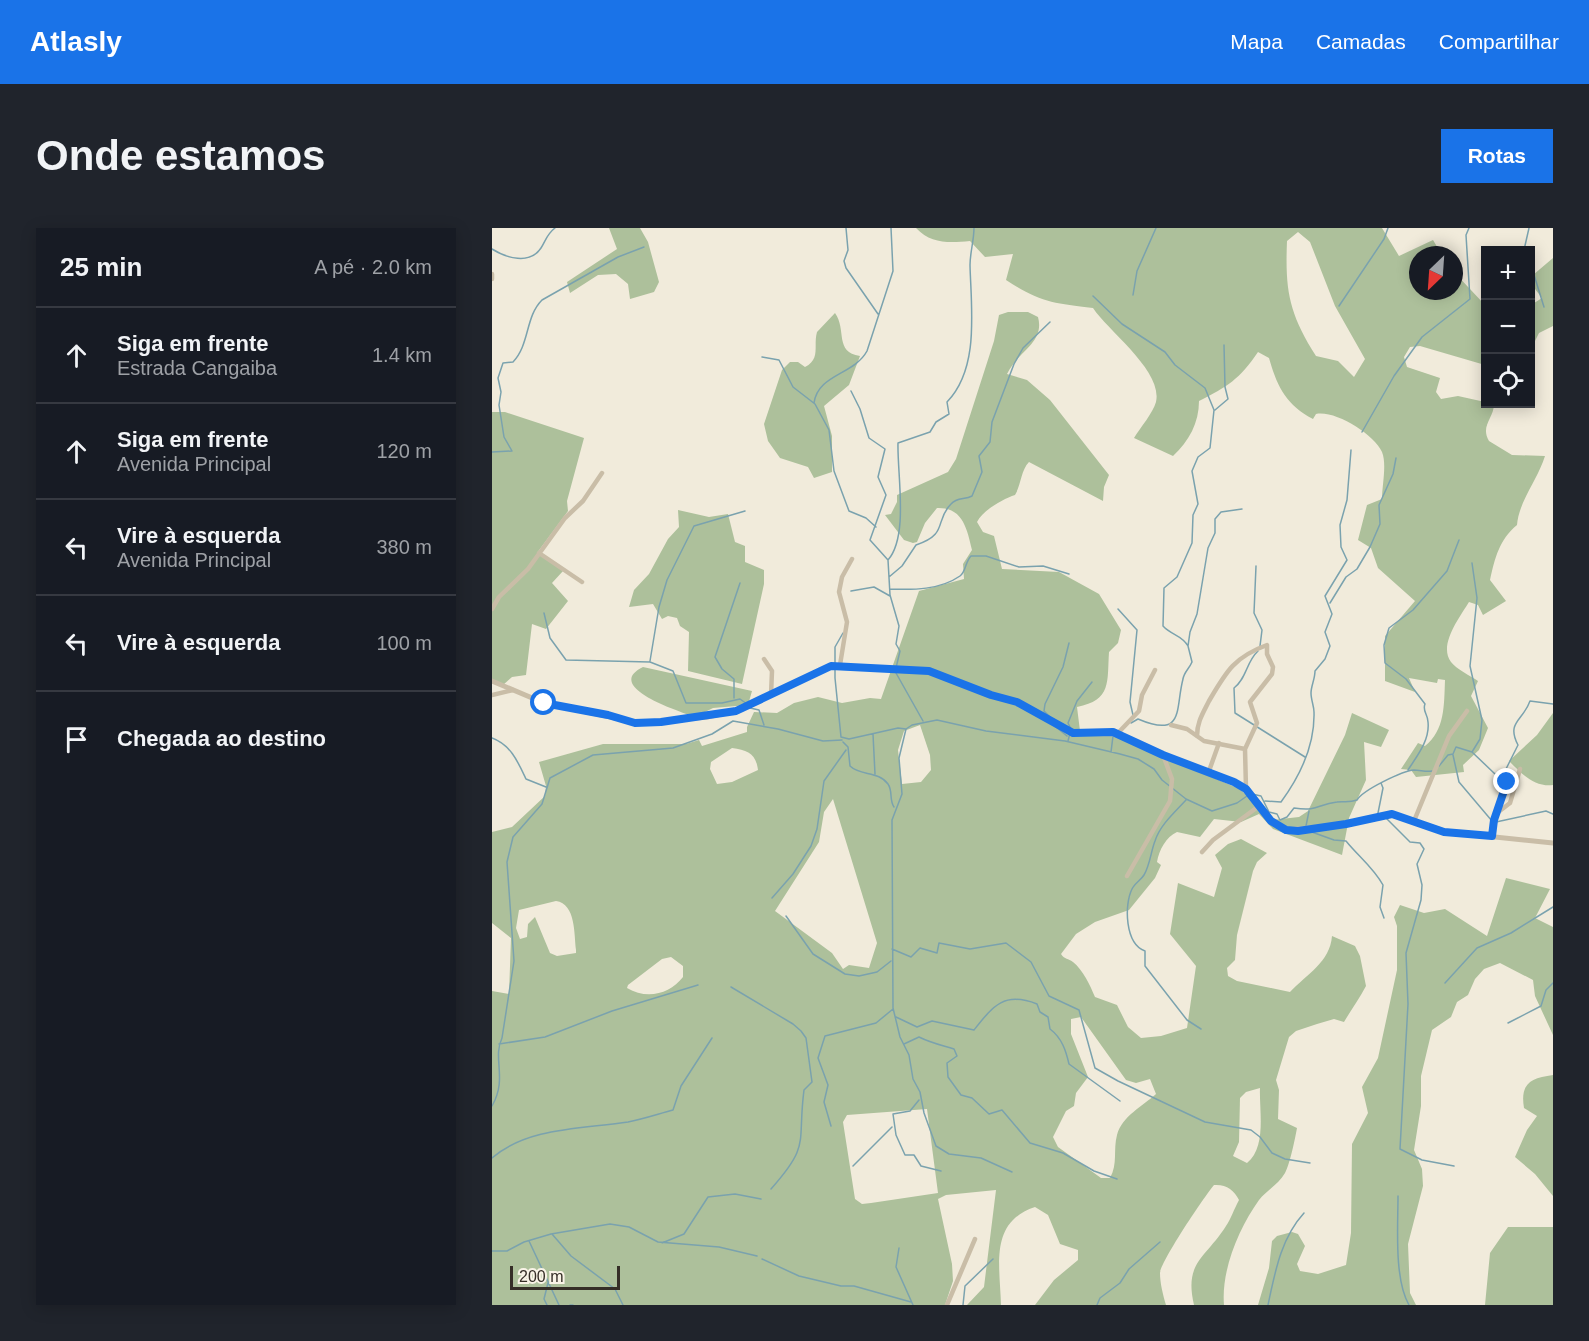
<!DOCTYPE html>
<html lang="pt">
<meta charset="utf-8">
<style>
body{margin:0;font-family:Helvetica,sans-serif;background:#20242c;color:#f1f3f6}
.controls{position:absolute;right:18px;top:18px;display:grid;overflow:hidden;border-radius:0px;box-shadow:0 3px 15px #0003}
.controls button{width:54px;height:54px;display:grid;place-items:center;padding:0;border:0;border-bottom:2px solid #363941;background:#171b24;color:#f1f3f6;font:30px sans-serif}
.compass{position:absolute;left:917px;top:18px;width:54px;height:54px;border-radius:50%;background:#171b24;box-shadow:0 3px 15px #0003;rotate:205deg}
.scale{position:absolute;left:18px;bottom:15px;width:110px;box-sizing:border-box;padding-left:6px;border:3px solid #352e27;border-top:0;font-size:16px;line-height:21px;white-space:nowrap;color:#352e27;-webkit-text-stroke:4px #f9f4e7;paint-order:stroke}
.stop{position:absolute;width:18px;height:18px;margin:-14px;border:4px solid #1a73e8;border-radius:50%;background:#fff}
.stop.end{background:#1a73e8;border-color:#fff;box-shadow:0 2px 6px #0008}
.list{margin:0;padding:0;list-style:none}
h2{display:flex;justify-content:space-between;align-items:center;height:78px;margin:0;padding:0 24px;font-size:26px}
h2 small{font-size:20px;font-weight:400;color:#9ea1a6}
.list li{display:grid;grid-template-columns:39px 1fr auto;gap:18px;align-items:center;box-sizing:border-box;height:96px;padding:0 24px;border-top:2px solid #363941}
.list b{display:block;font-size:22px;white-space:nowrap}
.list p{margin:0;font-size:20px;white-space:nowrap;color:#9ea1a6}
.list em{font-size:20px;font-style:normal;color:#9ea1a6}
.icon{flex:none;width:33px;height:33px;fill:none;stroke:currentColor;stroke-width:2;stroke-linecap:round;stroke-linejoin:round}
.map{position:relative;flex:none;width:1061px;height:1077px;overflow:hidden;border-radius:0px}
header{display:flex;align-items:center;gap:36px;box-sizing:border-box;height:84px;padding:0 30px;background:#1a73e8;color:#fff}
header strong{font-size:28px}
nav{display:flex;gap:33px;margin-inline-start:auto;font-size:21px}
.intro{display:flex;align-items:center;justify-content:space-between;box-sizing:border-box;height:144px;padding:0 36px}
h1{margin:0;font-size:42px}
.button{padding:15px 27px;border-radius:0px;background:#1a73e8;color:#fff;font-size:21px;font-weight:700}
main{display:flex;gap:36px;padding:0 36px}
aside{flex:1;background:#171b24;border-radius:0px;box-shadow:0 3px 15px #0003}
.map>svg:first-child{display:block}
.green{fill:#adc09b;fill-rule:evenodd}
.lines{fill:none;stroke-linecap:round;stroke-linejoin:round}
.stream{stroke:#7aa2ae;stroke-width:1.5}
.minor{stroke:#c9bda7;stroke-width:4.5}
.tertiary{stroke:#c9bda7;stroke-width:5}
.route{stroke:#1a73e8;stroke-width:8}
</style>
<header>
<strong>Atlasly</strong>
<nav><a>Mapa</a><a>Camadas</a><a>Compartilhar</a></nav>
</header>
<div class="intro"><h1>Onde estamos</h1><a class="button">Rotas</a></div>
<main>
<aside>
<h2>25 min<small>A pé · 2.0 km</small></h2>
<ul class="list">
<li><svg class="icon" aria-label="ahead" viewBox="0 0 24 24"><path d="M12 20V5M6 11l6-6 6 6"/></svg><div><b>Siga em frente</b><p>Estrada Cangaiba</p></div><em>1.4 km</em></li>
<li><svg class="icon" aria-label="ahead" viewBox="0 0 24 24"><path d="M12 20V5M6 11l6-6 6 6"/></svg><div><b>Siga em frente</b><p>Avenida Principal</p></div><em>120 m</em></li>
<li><svg class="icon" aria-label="left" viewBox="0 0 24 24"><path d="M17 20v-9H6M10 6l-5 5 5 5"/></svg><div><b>Vire à esquerda</b><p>Avenida Principal</p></div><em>380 m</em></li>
<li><svg class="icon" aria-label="left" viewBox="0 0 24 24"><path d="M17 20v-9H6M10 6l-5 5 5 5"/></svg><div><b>Vire à esquerda</b></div><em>100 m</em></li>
<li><svg class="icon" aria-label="arrive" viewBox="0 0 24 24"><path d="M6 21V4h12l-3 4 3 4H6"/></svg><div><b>Chegada ao destino</b></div></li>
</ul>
</aside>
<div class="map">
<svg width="1061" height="1077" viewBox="0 0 1061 1077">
<rect width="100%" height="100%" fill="#f1ebdb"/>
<path class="green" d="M117,0H148L156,14L167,54L162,64L138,71L136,56L124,46L106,47L78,65L75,54L125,21Z
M424,0H890L907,28L941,12L950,27H926V63H962V44L993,77V137L928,118L918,119L912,129L915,139L948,150L944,164L949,171L966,168L1002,176C1002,190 988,198 997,213L1020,227L1053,228C1045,253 1027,273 1025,297C1007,312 1003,330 998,352L1014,373L991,387L986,377L977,374C968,389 946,417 959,434C964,441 979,448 986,453L979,468L996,500L987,522L971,537L972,544L924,549L919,542L909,541L926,515L933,518C953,502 952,478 953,452L946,451L945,455L917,450L923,464L893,453V408L923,373L886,340L879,320L866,312L875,277L890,271C890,258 895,236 890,224C882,206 843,182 824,186L821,191C794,177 785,158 777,130L766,124C748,151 735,159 707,173C707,195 697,213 681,228L642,210C648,200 661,185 664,174C671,143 617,104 601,80C561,75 549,75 514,52L521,26L493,29L478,13C457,15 439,16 424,0ZM806,4L818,14L843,78L873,131L862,149L846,133L824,128C797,85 793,63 795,13Z
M1061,30V98L1047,105L1039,121V77L1050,70L1043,61L1041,47Z
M516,84H536L546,89C553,115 526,123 515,146L535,152L558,172L617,247L612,259L611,273L537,234C529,242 529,257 523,267C511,271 491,282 485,294L491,304L502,308L510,341L567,344L607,366L629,402L626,415L617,424C615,454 620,472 585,479L588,503L617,506L748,561L780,592L807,589L816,583L853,507L860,485L897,502L889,519L872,514L874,552L857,590L850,627L781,601L767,586L749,594L722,591L708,609L685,604C674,609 667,622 665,634L669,637L663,650L637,682L603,694L584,706L569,726C573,732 576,730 581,734C591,742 598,757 603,769L625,777L636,799L649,810L669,808L695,800L704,738L678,706L686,655L722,669L730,640L723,627L736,616L749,611L775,625L765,634L761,643L745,707L743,732L735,740L736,748L745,753L798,764C815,746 838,734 840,708L863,718L868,728L874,758C867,771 859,782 852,794L842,791L825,796L804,803L797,809L784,852L787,862L786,891L805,900C803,911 798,936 793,945C787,956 775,962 767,972C747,1000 729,1042 732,1077H702C692,1034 713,1031 734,998C739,991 742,981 747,972C742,962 734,956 722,957C712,969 669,1033 668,1045C668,1055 671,1067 674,1077H543L562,1052L586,1032V1022L568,1016L556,987L543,979C497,994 508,1038 509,1077H475L492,1059L504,962L454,967L446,971L460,1036L461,1053L453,1077H0V763L17,766L19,710L0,695V604L20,599L53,568L54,558L47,534L111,516H194L207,512L210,518L255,504V499L262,484L285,485L302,475L326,469L350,475L378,470L389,471L427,363L472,351L471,336L480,322C475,301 471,279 445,280L433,295L425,314L421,315L412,312L393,287L399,286L405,274V267L456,244L464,231L502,113L507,87ZM428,497L438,527L439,542L429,554L410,556L406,522L412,503ZM240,520C256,522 264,526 266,542L240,554L225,556L218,541L219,534ZM341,571L385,715L377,740L357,737L351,741L340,725L283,683L327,614L332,584ZM64,673C84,676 82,706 84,722V725L65,728L58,725L43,689L36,696L35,709L28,711L24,700L27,682ZM179,729L191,738V749C178,766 155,772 135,760L136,757L170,731ZM589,789L634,852L644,855L658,851L664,866C651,878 630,888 625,907C621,922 626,936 618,950H609L566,919L561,909L574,883L582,878L584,865L596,849L579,806V791ZM768,860C767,882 775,919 755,935L741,928L747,914L748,870L754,864ZM435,881L446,965L379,975L370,976L363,971L351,894L355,887Z
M343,85C355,102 342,124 368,128L357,157L332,178L340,208V244L322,250L316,239L288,230L276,213L272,196L290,142L298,134H306L313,139C329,131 321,118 325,104Z
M0,184H13L92,210L75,273L76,283L45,325L71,343L60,355L76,373L54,401L40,396L34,447L20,449L11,457L0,452Z
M186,282L217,289L236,286L243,314L253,318V334L272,342V356L250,456L196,443L197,404L188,398L185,390L176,388L170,391L161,376L137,379L142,362L157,346L176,311L187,299Z
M151,439L260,463L256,477L221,480L203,489C189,484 110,459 151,439Z
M1061,485V557C1042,559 1030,546 1017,533L1045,507Z
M1014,650L1058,661L1043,690L1061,699V807L1043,768L1041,752L1008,735L992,741L983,751L976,767L965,774L959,789L940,802L929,848V878L922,922L930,941L931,958L916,1016L918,1065L924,1077H766L777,1040L780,1013L785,1008L800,1004L806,1006L813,1018L805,1036L808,1043L826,1046L854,1037L859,1005L860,916L876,885L870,859L886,830L905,742V698L902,689L908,677L932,685L953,681L995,708Z
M1061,847V968L1043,946L1023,929L1035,902L1045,888L1032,880C1028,856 1038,850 1061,847Z
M1016,999H1061V1077H993L998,1025Z"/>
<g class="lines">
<path class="stream" d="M354,0L356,22L352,33L354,40L386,86
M0,21C14,30 38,37 49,20C54,12 55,6 63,0
M1032,22L1037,0
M1038,34L1052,79
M641,67L645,43L664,0
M601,68L630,96L673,124L683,137L713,160L722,182L718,220L706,229L700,243L706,276L701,287L700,315L685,349L672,360L671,398C679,407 690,407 696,418
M847,78L892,11L896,0
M270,129L287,132L301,159L323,176L337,202L342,243L357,283L374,290L384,299
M359,163L368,181L377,210L393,221L386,249L394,267L378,312L396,332L398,367L407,398L404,416L408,423L404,440
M322,175C326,146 362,147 375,123L401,43L399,0
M723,182L736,171L733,159L732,117
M870,204L902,148L930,109L978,71L974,7L977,0
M0,224L20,223L12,209L7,177L9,164L6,150L11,135L21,134C38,116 33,89 50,72L126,29L152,19
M396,332C417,308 405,246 406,215L438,204L444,194L457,186L455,174C488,140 479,80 478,37C478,25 482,12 482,0
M980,335L985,370L978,438L990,492L988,511L980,524
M764,338L762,385L770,402L768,418
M397,349L410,338L424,317C457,306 442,293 459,276C465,269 473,272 480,268L490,244L487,228L498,214L500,194L522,136L531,120L558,94
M398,361C421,362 448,362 468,348C474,344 473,334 479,328H494L527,339L551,338L577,346
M359,363L382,359L398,368
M838,375L854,349L865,341L878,319L888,296L887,277L901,246L904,230
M626,381L645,402L638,474L641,487
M52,385L58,410L74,432L158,434L181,443L194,475H230L248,471L255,476
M766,423C754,434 755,450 742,460L743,485L813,529
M158,433L167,379L175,352L202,298L253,283
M404,445L431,493
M242,470V451L230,441L223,429L248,355
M258,480L267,482L272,497
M559,490L552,483L553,476L571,439L577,415
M559,495L575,508
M639,495L646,491C693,511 683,481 691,451C692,444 697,441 700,434L696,418L698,404L705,386L716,320L723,305V291L729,284L750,281
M414,501L407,530L410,566L400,592L401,780L408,809L417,827L421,851L428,864L432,885L444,918L457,926L489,930L520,944
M381,506L383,546
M349,509L357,511L406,500L414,501L420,497L445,492L494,503L573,513L628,526L646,531L662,541L670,552L694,571L720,583L745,575L755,568
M349,509L343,450V419L351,405
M0,510C19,517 26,534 34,551L54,559
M576,513L579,501L576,495L585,473L600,454
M351,514L356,519L358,538C368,548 387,543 396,556C401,563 397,572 402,579
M619,524L621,508
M961,527L967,554L1000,593
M947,538L956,527L961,526L964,519L980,524L1003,546L1013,543L1026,517C1014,494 1031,493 1038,473L1061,476
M916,542C925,528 938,512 936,494C936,486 930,483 933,476L914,451L893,435L892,417L897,400L921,382L955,343L967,312
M760,566L769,568L777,584L785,586L788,592L795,589L802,580C827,584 825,576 845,574C852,573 857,575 865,572C871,562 910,543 922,542C928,542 934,544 940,543
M694,572C683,584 668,597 663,613C659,623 658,637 652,647C649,652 643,655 640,661C632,677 633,716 653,723V738L695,792L709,801
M773,573L789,574C808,548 823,517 822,484C822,478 819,472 819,465C819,458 823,451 823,443L833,431L838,418L833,404L840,386L833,368L855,332L849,319L848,297L855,272L859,222
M886,585L891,560L889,555
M893,589L918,614L928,615L932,621L925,636L930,657L929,672L914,725L916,776L908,921L930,932L962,938
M1004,594L1054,583L1061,586
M814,598L817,583
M817,603L842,612L854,613C866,628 881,639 891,657L888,679L892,690
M280,670L301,646L319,618L325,601L332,553L354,522
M294,688L321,726L353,746L367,748L385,744L399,733
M400,721L419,729L428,720L445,725L447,715L478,721L514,715L539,734L557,768L587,782L603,840L626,853L713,894L759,902L768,909L780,925L793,931L818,935
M953,755L985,720L1019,705L1061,679
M239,759L301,796L309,803L314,810L320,854L312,862C305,916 319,916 279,961
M404,789L425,799L440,793L482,802C501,778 512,763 545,776L548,784L556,789L558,801C570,810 574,823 577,836L628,873
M1016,795L1049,778L1054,762L1061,755
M7,816L53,809L120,783L206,757
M412,816L427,809C439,815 449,817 462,821L465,828L455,835L456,849L469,867L480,870L497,886L510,882L538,915L571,925L602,943L625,951
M427,872L418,883L401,886L404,907L413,927H422L429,938L449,943
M0,878C16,850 0,831 10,810L22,733L15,634L21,609L50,576L58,550L101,527L181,520L220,506L241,493L286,501L331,513L350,512
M339,898L332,874L336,857L326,830L333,808L384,795L401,781
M0,930C36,899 91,901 136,894C151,891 166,886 181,882L189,858L220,810
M361,938L400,899
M906,968C906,999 902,1051 917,1077
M60,1006L79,1028L123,1061L131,1077
M37,1013L67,1077
M170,1015L192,1006L216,969L243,966L269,971
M407,1020L404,1039L421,1077
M0,1023H15L32,1014L59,1006L118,996L137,999L166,1014L227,1019L265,1028
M270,1031L307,1048L349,1058H362L419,1074
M55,1077L52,1071L56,1055
M78,1077H81
M471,1077L473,1058L501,1031
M605,1077L608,1070L628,1055L637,1041L668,1014
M776,1077C783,1044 789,1010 812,985"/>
<path class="minor" d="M0,46V51
M47,325L90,354
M0,381L7,369L36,341L73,290L91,273L110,245
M272,431L280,443L279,467
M348,437L355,394L347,364L350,349L360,331
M0,467L21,462
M679,497L695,501L712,513L753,521L754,561
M625,506L647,483L650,467L663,442
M705,508C705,494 711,485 717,473C734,444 742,429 775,417V426L781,439L780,446L758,474L765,495L753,521
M717,543L727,515
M1005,585L1018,575L1028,541
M922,593L957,508L975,483
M1000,608L1002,592L1015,554
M710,624L721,612L767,578
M635,648L678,573L680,551L671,527
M455,1077L483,1011"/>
<path class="tertiary" d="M0,453L52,475L147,495L215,489L244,483L339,438L437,443L499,467L525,474L581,505L625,506L671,527L742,554L754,561L779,593L793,602L840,598L900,586L955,604L1061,615"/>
</g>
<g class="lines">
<path class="route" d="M52,475L116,487L143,495L169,494L244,483L339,438L437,443L499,467L525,474L581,505L621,504L671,527L742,554L754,561L779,593L794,602L806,603L854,596L900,586L952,604L1000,608L1002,592L1015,554"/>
</g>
</svg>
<div class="controls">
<button>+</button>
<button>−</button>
<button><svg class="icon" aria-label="locate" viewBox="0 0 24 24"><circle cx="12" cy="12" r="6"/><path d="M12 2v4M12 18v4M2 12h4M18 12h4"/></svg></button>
</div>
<svg class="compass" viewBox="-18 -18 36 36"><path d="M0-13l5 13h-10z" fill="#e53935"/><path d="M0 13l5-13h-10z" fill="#9ea1a6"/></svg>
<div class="scale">200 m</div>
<div class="stop" style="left:52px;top:475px"></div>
<div class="stop end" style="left:1015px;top:554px"></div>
</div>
</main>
